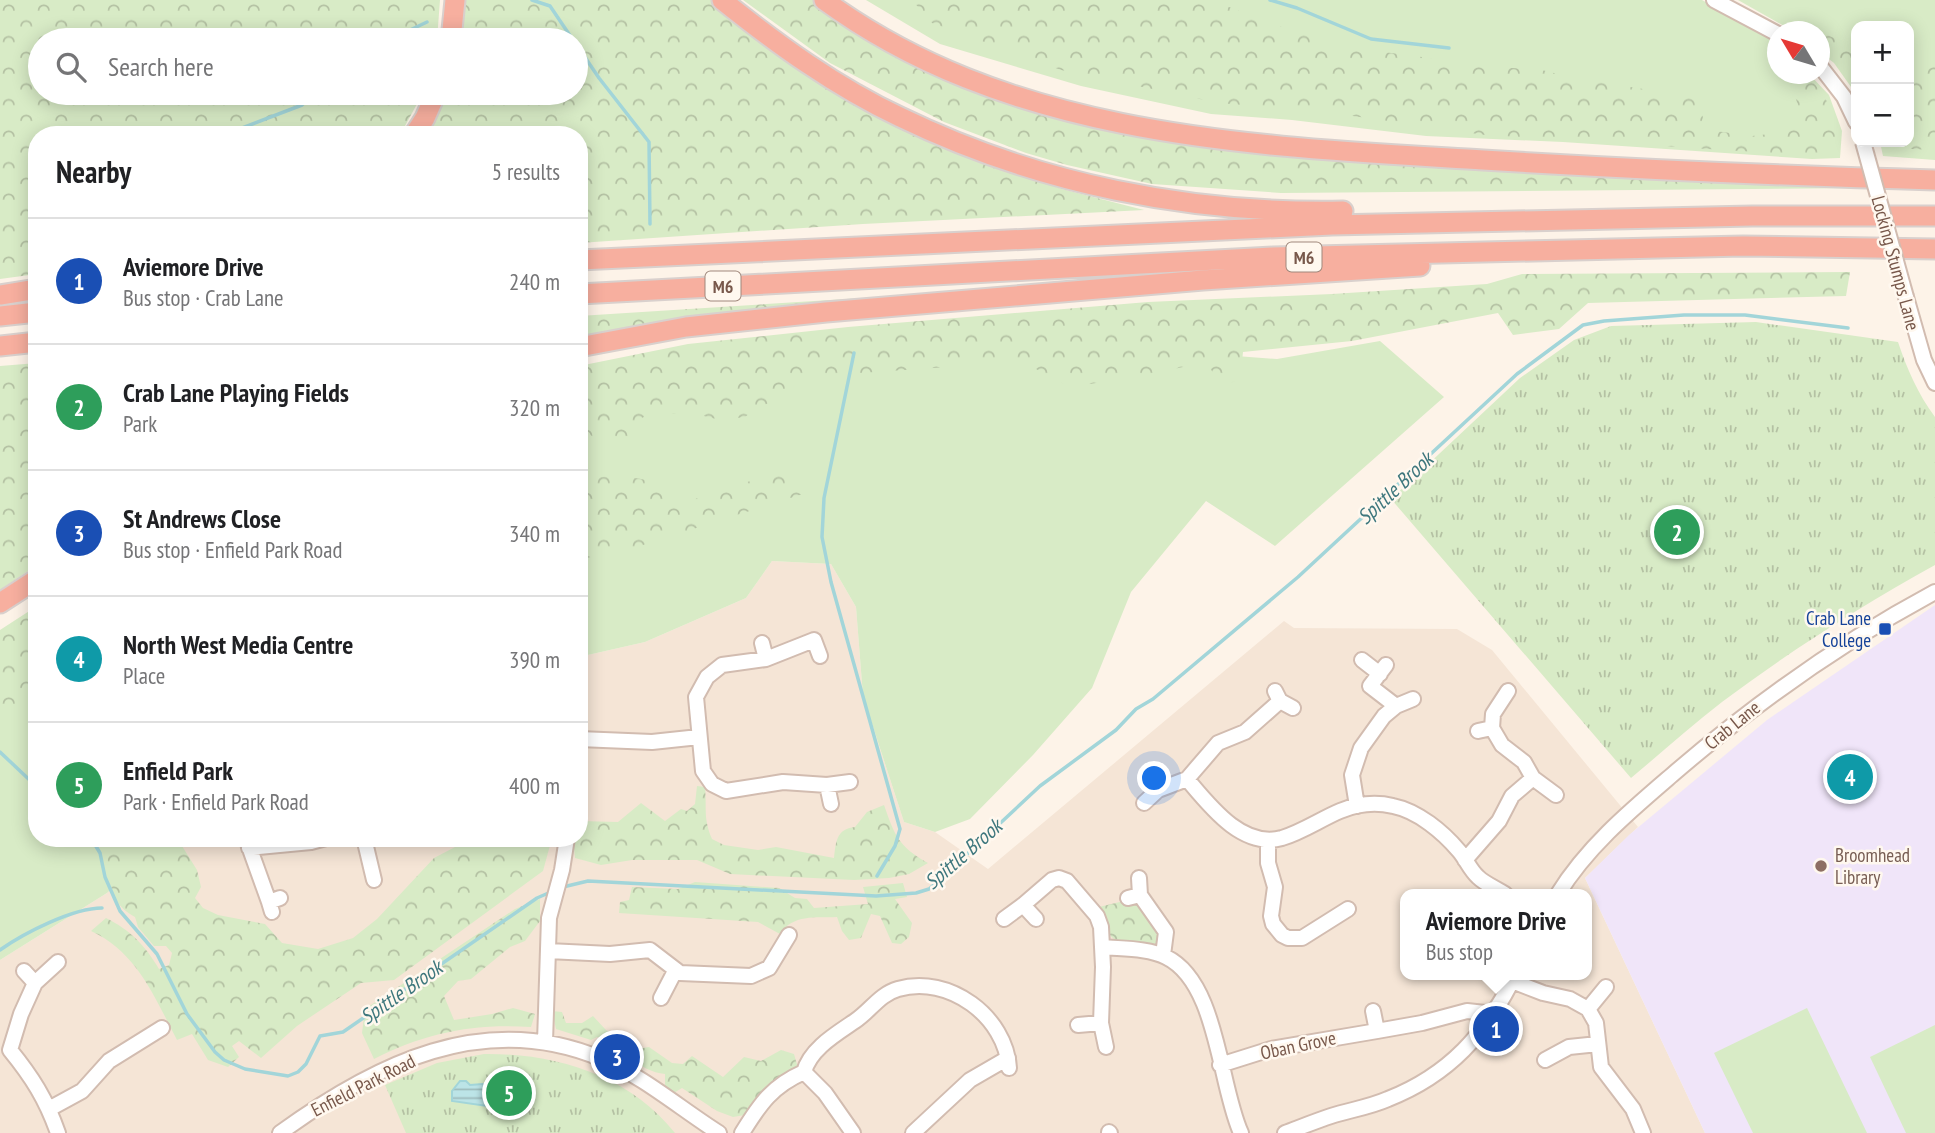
<!DOCTYPE html>
<meta charset="utf-8">
<style>
body{margin:0;font-family:"PT Sans Narrow",sans-serif;background:#f2f2f2;color:#202124}
.controls{position:absolute;right:21px;top:21px;display:grid;overflow:hidden;border-radius:14px;box-shadow:0 4px 18px #0003}
.controls button{width:63px;height:63px;display:grid;place-items:center;padding:0;border:0;border-bottom:2px solid #e0e0e0;background:#fff;color:#202124;font:35px sans-serif}
.compass{position:absolute;left:1767px;top:21px;width:63px;height:63px;border-radius:50%;background:#fff;box-shadow:0 4px 18px #0003;rotate:308deg}
.you{position:absolute;left:1155px;top:779px;width:24px;height:24px;margin:-18px;border:5px solid #fff;border-radius:50%;background:#1a73e8;box-shadow:0 0 0 10px #1a73e833}
.badge{display:grid;place-items:center;width:46px;height:46px;border-radius:50%;background:#111827;color:#fff;font-size:23px;font-weight:700}
.pin{position:absolute;translate:-50% -50%;border:4px solid #fff;box-shadow:0 2px 7px #0006}
.popup{position:absolute;left:1400px;top:889px;width:192px;height:91px;box-sizing:border-box;display:grid;place-content:center;border-radius:14px;background:#fff;filter:drop-shadow(0 2px 5px #0005);font-size:23px;white-space:nowrap;color:#757577}
.popup b{font-size:26px;color:#202124}
.popup::after{content:'';position:absolute;left:50%;top:100%;margin-left:-14px;border:14px solid transparent;border-top-color:#fff}
.list{margin:0;padding:0;list-style:none}
h2{display:flex;justify-content:space-between;align-items:center;height:91px;margin:0;padding:0 28px;font-size:30px}
h2 small{font-size:23px;font-weight:400;color:#757577}
.list li{display:grid;grid-template-columns:46px 1fr auto;gap:21px;align-items:center;box-sizing:border-box;height:126px;padding:0 28px;border-top:2px solid #e0e0e0}
.list b{display:block;font-size:26px;white-space:nowrap}
.list p{margin:0;font-size:23px;white-space:nowrap;color:#757577}
.list em{font-size:23px;font-style:normal;color:#757577}
.icon{flex:none;width:38px;height:38px;fill:none;stroke:currentColor;stroke-width:2;stroke-linecap:round;stroke-linejoin:round}
.map{position:relative;flex:none;width:1935px;height:1133px;overflow:hidden}
.search{position:absolute;background:#fff;box-shadow:0 4px 18px #0003;left:28px;top:28px;width:560px;height:77px;display:flex;align-items:center;gap:18px;box-sizing:border-box;padding:0 24px;border-radius:38px;color:#757577;font-size:26px}
.panel{position:absolute;background:#fff;box-shadow:0 4px 18px #0003;left:28px;top:126px;width:560px;height:721px;border-radius:28px}
.map>svg:first-child{display:block}
.residential{fill:#f5e5d6;fill-rule:evenodd}
.education{fill:#f0e5f9}
.grass{fill:#d8ebc6}
.forest{fill:url(#forest-crowns)}
.park{fill:url(#park-tufts)}
.water{fill:url(#water-rules);stroke:#a2d5d9;stroke-width:2}
.lines{fill:none;stroke-linecap:round;stroke-linejoin:round}
.stream{stroke:#a2d5d9;stroke-width:3.5}
.minor-casing{stroke:#d2bcb0;stroke-width:18}
.highway-casing{stroke:#d9d0cd;stroke-width:23}
.minor{stroke:#fff;stroke-width:14}
.highway{stroke:#f7af9f;stroke-width:19}
.minor-bridge-casing{stroke:#d2bcb0;stroke-width:18;stroke-linecap:butt}
.minor-bridge{stroke:#fff;stroke-width:14}
.transit-dot{fill:#1a4fb4;stroke:#fff8ef;stroke-width:2.5}
.education-dot{fill:#8d6e63;stroke:#fff8ef;stroke-width:2.5}
.labels{text-anchor:middle;dominant-baseline:central;stroke-width:5;stroke-linejoin:round;paint-order:stroke}
.shield{fill:#fff8ef;stroke:#a0887c;stroke-width:2}
.shield-label{font-size:18px;font-weight:bold;fill:#78584b}
.street-label{font-size:19px;fill:#78584b;stroke:#fff8ef}
.transit-label{font-size:19px;fill:#164399;stroke:#fff8ef;text-anchor:end}
.education-label{font-size:19px;fill:#785e54;stroke:#fff8ef;text-anchor:start}
.water-label{font-size:21px;font-style:italic;fill:#3e777d;stroke:#fff8ef}
</style>
<div class="map">
<svg width="1935" height="1133" viewBox="0 0 1935 1133">
<defs>
<pattern id="forest-crowns" width="20" height="18" patternUnits="userSpaceOnUse" patternTransform="scale(1.75)"><rect width="20" height="18" fill="#d8ebc6"/><path d="M2 6a3 3 0 1 1 6 0M12 15a3 3 0 1 1 6 0" fill="none" stroke="#b4c1a3"/></pattern>
<pattern id="park-tufts" width="24" height="20" patternUnits="userSpaceOnUse" patternTransform="scale(1.75)"><rect width="24" height="20" fill="#d8ebc6"/><path d="M3 7l-1-3M5 7V3M7 7l1-3M15 17l-1-3M17 17v-4M19 17l1-3" fill="none" stroke="#b4c1a3"/></pattern>
<pattern id="water-rules" width="6" height="5" patternUnits="userSpaceOnUse" patternTransform="scale(1.75)"><rect width="6" height="5" fill="#bce4e7"/><path d="M0 2.5h6" fill="none" stroke="#9ebcbd"/></pattern>
</defs>
<rect width="100%" height="100%" fill="#fdf3e8"/>
<path class="residential" d="M772,561L831,564L856,607L863,696L904,822L935,832L988,869L1284,621L1294,628L1457,629L1492,650L1638,827L1585,878L1705,1133H0V960L107,893L166,838H579V657L645,642L746,598ZM1405,894H1587V975H1405Z"/>
<path class="education" d="M1935,605V1133H1705L1585,878L1629,835L1767,720Z"/>
<path class="grass" d="M866,0H1702L1756,30L1777,44L1778,74H1809L1829,95L1842,131L1840,158L1812,159L1563,142L1426,136L1292,120L1211,114L1081,86L940,44Z
M1738,0H1935V160L1883,156L1880,142H1909V26H1856V94L1834,63L1820,52V32L1793,31Z
M1380,341L1444,397L1275,546L1206,501L1131,592L1092,688L1033,755L970,819L935,832L904,822L863,696L856,607L831,564L772,561L746,598L645,642L579,657V411L800,366L1197,353L1277,359Z
M37,675V838H166L107,893L0,960V701Z
M1807,1008L1867,1133H1753L1714,1053Z
M1935,1025V1133H1906L1870,1057Z"/>
<path class="forest" d="M0,0H440L437,40H40V93H423L400,135H37V274L0,279Z
M460,0H711L723,10L982,161L1062,189L1144,210L863,224L579,243V135H423L444,93H576V40H457Z
M743,0H814L854,29L1079,122L1573,172L1859,188L1281,193L1152,184L1067,165L1026,153L944,122L830,63Z
M912,0H1212L1266,22L1345,47L1499,67L1542,70L1573,78L1688,96L1702,100L1703,123L1708,130L1752,136L1786,132L1801,115L1788,74H1805C1831,100 1837,116 1837,153L1804,155L1485,135L1325,112L1219,103L1061,70L932,23Z
M1820,32L1856,47V84L1836,58L1820,45Z
M1909,55L1935,66V150L1889,148L1887,142H1909Z
M1850,272L1846,296L1588,303L1559,329L1513,335L1498,313L1352,341L1243,352L1240,381L1219,384L1207,362L1135,377L1070,387L1036,369L1005,363L818,376L785,389L774,402L759,406L745,417L720,420L696,414L649,413L641,419L635,435L617,442L598,443L586,430L579,432V366L688,344L848,327L1148,302L1332,294L1487,284L1522,274Z
M862,298L579,341V316Z
M37,363V565L0,590V366Z
M793,469L806,493L621,552L602,553L579,561V483C600,471 654,476 673,492C675,493 678,499 679,501L689,502L708,493Z
M37,606V701L4,724L0,723V630Z
M697,786L705,787C707,810 703,817 712,839L724,845L758,850L776,847L834,858C836,842 836,829 855,827L867,812L884,805C895,836 898,846 928,863L909,874L889,878L854,880L730,874L697,860H632L601,865L575,858L573,838H579V821L618,822L641,803L665,821L681,809L687,811L695,804Z
M99,838H177L197,870L201,887L195,898L203,908L218,915L265,924L282,943L318,949L353,938L377,919L434,858L457,846L463,838H552L543,871L394,980L361,983L297,1026L261,1058L239,1041L232,1046L239,1057L228,1067L208,1060L192,1034L177,1040C155,998 137,952 91,931L106,918C130,930 145,945 159,969L169,965L172,953L166,946H154L138,927L135,917C98,897 118,866 99,838Z
M695,882L779,888L795,898L807,899L814,908L868,904L863,887L903,883L907,897L895,899L912,923L909,937L901,944L892,943L880,916L871,914L861,938L849,940L842,931L837,917C815,918 793,914 780,934L758,922L619,913L620,902L629,900L632,887L678,889Z
M540,899V921L525,941L510,947L471,979L458,981L444,996L454,1020L492,1014L513,1008L535,1014L531,1027C474,1023 424,1033 374,1059L362,1033L365,1009L515,909Z
M1132,899L1136,900L1160,933L1155,945C1143,945 1114,946 1109,933C1106,924 1105,916 1099,907Z
M552,1011L562,1012L566,1023H582L593,1016L606,1030L637,1049L649,1047L672,1063L683,1064L692,1056L723,1077L744,1057L761,1061L781,1050L794,1054L798,1068L745,1115L733,1117L717,1111L682,1088L672,1094L665,1088V1074C639,1072 620,1046 597,1037L591,1040L556,1029Z"/>
<path class="park" d="M1756,322L1898,342C1907,369 1918,394 1935,417V565C1861,606 1790,651 1722,702C1691,726 1661,753 1631,778L1391,499L1520,378L1574,340L1611,326Z
M484,1054C555,1053 629,1075 675,1133H406L385,1085L437,1063Z"/>
<path class="water" d="M460,1081H466L470,1085L483,1084L493,1089L495,1099L487,1106L452,1101V1091Z"/>
<g class="lines">
<path class="stream" d="M532,0L550,6L573,40
M1270,0L1297,8L1371,39L1449,48
M389,40L427,22
M576,44L599,78L649,142L650,224
M224,135L302,105L315,93
M854,353L824,498L822,537L831,582L900,829L895,846L877,876
M0,752L37,787
M91,838L100,853L105,877L120,911L157,954L187,1014L215,1052L224,1060L245,1069L288,1076L298,1072L306,1064L320,1036L343,1032L537,898L553,891
M563,887L588,881L876,896L916,893L929,889L936,883L1040,786L1116,730L1136,709L1153,699L1298,577L1517,374L1583,325L1604,321L1684,315H1745L1848,328
M0,950C24,933 73,908 102,908"/>
<g class="minor-casing">
<path id="minor" d="M1714,0L1778,34
M1820,66L1844,97L1856,122
M1906,297L1924,360L1935,383
M762,643L766,659
M820,656L814,640L766,659L722,665L707,677L696,697L703,771L712,784L726,791L783,782L827,785L850,782
M1362,660L1380,674
M1386,665L1370,686L1396,706
M1275,691L1280,701L1293,708
M1492,728L1502,745L1524,762L1533,778L1556,795
M1478,731L1492,728L1493,714L1508,691
M579,739L652,742L699,737
M1187,779C1209,805 1242,849 1282,838C1302,832 1321,819 1340,811C1357,804 1376,802 1393,806C1418,811 1443,832 1459,851C1466,859 1470,870 1478,877C1485,884 1496,888 1505,894
M827,785L831,804
M1144,803L1158,790L1187,779L1218,743L1245,732L1280,701
M1357,806L1352,775L1361,748L1384,716L1396,706L1413,699
M246,838L269,902
M364,838L374,880
M1268,840V863L1275,887L1271,916L1273,924L1282,935L1288,938H1302L1348,909
M249,848L311,842L326,838
M1465,860L1499,821L1512,796L1533,778
M1558,894C1587,847 1630,811 1672,775C1754,704 1840,643 1935,592
M1140,895L1166,932L1163,955
M1128,898L1140,895L1139,878
M1023,905L1052,880L1059,878L1067,881L1097,916L1101,927L1103,967L1101,1023
M272,912L269,902L280,898
M1004,919L1023,905L1036,919
M1102,947C1122,949 1148,948 1166,957C1218,982 1219,1085 1241,1133
M548,951L610,954L650,950L680,973L751,976L769,968L789,935
M24,971L35,983L58,962
M1512,981L1543,993L1570,999L1588,1009L1596,1023L1601,1067L1633,1109L1643,1133
M35,983L21,1014L10,1050C32,1077 46,1099 58,1133
M661,998L675,971
M1588,1009L1606,987
M1373,1011L1377,1031L1422,1023L1467,1011L1494,1014
M1078,1025L1101,1023L1106,1047
M545,1042L549,918L562,870L567,838
M1545,1060L1569,1047L1598,1044
M1220,1065L1271,1049L1377,1031
M804,1072L825,1093L853,1133
M49,1109L82,1091L109,1061L162,1028
M1109,1132L1110,1133
M280,1133C375,1064 484,1009 602,1059C644,1077 681,1109 719,1133
M742,1133C760,1104 772,1086 804,1072C810,1049 836,1034 855,1021C870,1011 880,994 898,989C949,974 1006,1017 1009,1068
M913,1133L970,1080L1008,1058
M1285,1133C1301,1127 1316,1121 1331,1116C1350,1110 1370,1107 1388,1099C1449,1075 1486,1034 1515,975"/>
</g>
<g class="highway-casing">
<path id="highway" d="M722,0C777,44 836,87 900,117C1038,184 1190,214 1343,211
M824,0C1014,139 1256,146 1483,160C1633,169 1784,176 1935,180
M451,40L455,0
M414,135L425,118L436,93
M579,260L1332,225L1752,216H1935
M579,294L1273,257L1743,246L1935,249
M0,295L37,289
M0,316L37,312
M0,346L37,342
M579,347L686,327L826,312L1203,280L1420,266
M0,603L37,579"/>
</g>
<use href="#minor" class="minor"/>
<use href="#highway" class="highway"/>
<g class="minor-bridge-casing">
<path id="minor-bridge" d="M1863,142L1906,297"/>
</g>
<use href="#minor-bridge" class="minor-bridge"/>
</g>
<rect class="transit-dot" x="1878" y="622" width="14" height="14" rx="3.5"/>
<circle class="education-dot" cx="1821" cy="866" r="7"/>
<g class="labels">
<g class="shield">
<rect x="1286.5" y="242.5" width="35" height="29" rx="5"/>
<rect x="705.5" y="271.5" width="35" height="29" rx="5"/>
</g>
<g class="shield-label">
<text x="1304" y="257">M6</text>
<text x="723" y="286">M6</text>
</g>
<g class="street-label">
<text transform="translate(1896 263) rotate(75)">Locking Stumps Lane</text>
<text transform="translate(1732 725) rotate(-39)">Crab Lane</text>
<text transform="translate(1298 1045) rotate(-12)">Oban Grove</text>
<text transform="translate(363 1085) rotate(-27)">Enfield Park Road</text>
</g>
<g class="transit-label">
<text x="1871" y="618">Crab Lane<tspan x="1871" dy="22">College</tspan></text>
</g>
<g class="education-label">
<text x="1835" y="855">Broomhead<tspan x="1835" dy="22">Library</tspan></text>
</g>
<g class="water-label">
<text transform="translate(1395 488) rotate(-43)">Spittle Brook</text>
<text transform="translate(963 854) rotate(-41)">Spittle Brook</text>
<text transform="translate(401 992) rotate(-35)">Spittle Brook</text>
</g>
</g>
</svg>
<div class="controls">
<button>+</button>
<button>−</button>
</div>
<svg class="compass" viewBox="-18 -18 36 36"><path d="M0-13l5 13h-10z" fill="#e53935"/><path d="M0 13l5-13h-10z" fill="#757577"/></svg>
<div class="you"></div>
<div class="pin badge" style="left:1496px;top:1029px;background:#1a4fb4">1</div>
<div class="popup"><b>Aviemore Drive</b>Bus stop</div>
<div class="pin badge" style="left:1677px;top:532px;background:#2e9e5b">2</div>
<div class="pin badge" style="left:617px;top:1057px;background:#1a4fb4">3</div>
<div class="pin badge" style="left:1850px;top:777px;background:#0f9aa8">4</div>
<div class="pin badge" style="left:509px;top:1093px;background:#2e9e5b">5</div>
<div class="search"><svg class="icon" aria-label="search" viewBox="0 0 24 24"><circle cx="10" cy="10" r="6"/><path d="M15 15l6 6"/></svg>Search here</div>
<section class="panel">
<h2>Nearby<small>5 results</small></h2>
<ul class="list">
<li><span class="badge" style="background:#1a4fb4">1</span><div><b>Aviemore Drive</b><p>Bus stop · Crab Lane</p></div><em>240 m</em></li>
<li><span class="badge" style="background:#2e9e5b">2</span><div><b>Crab Lane Playing Fields</b><p>Park</p></div><em>320 m</em></li>
<li><span class="badge" style="background:#1a4fb4">3</span><div><b>St Andrews Close</b><p>Bus stop · Enfield Park Road</p></div><em>340 m</em></li>
<li><span class="badge" style="background:#0f9aa8">4</span><div><b>North West Media Centre</b><p>Place</p></div><em>390 m</em></li>
<li><span class="badge" style="background:#2e9e5b">5</span><div><b>Enfield Park</b><p>Park · Enfield Park Road</p></div><em>400 m</em></li>
</ul>
</section>
</div>
